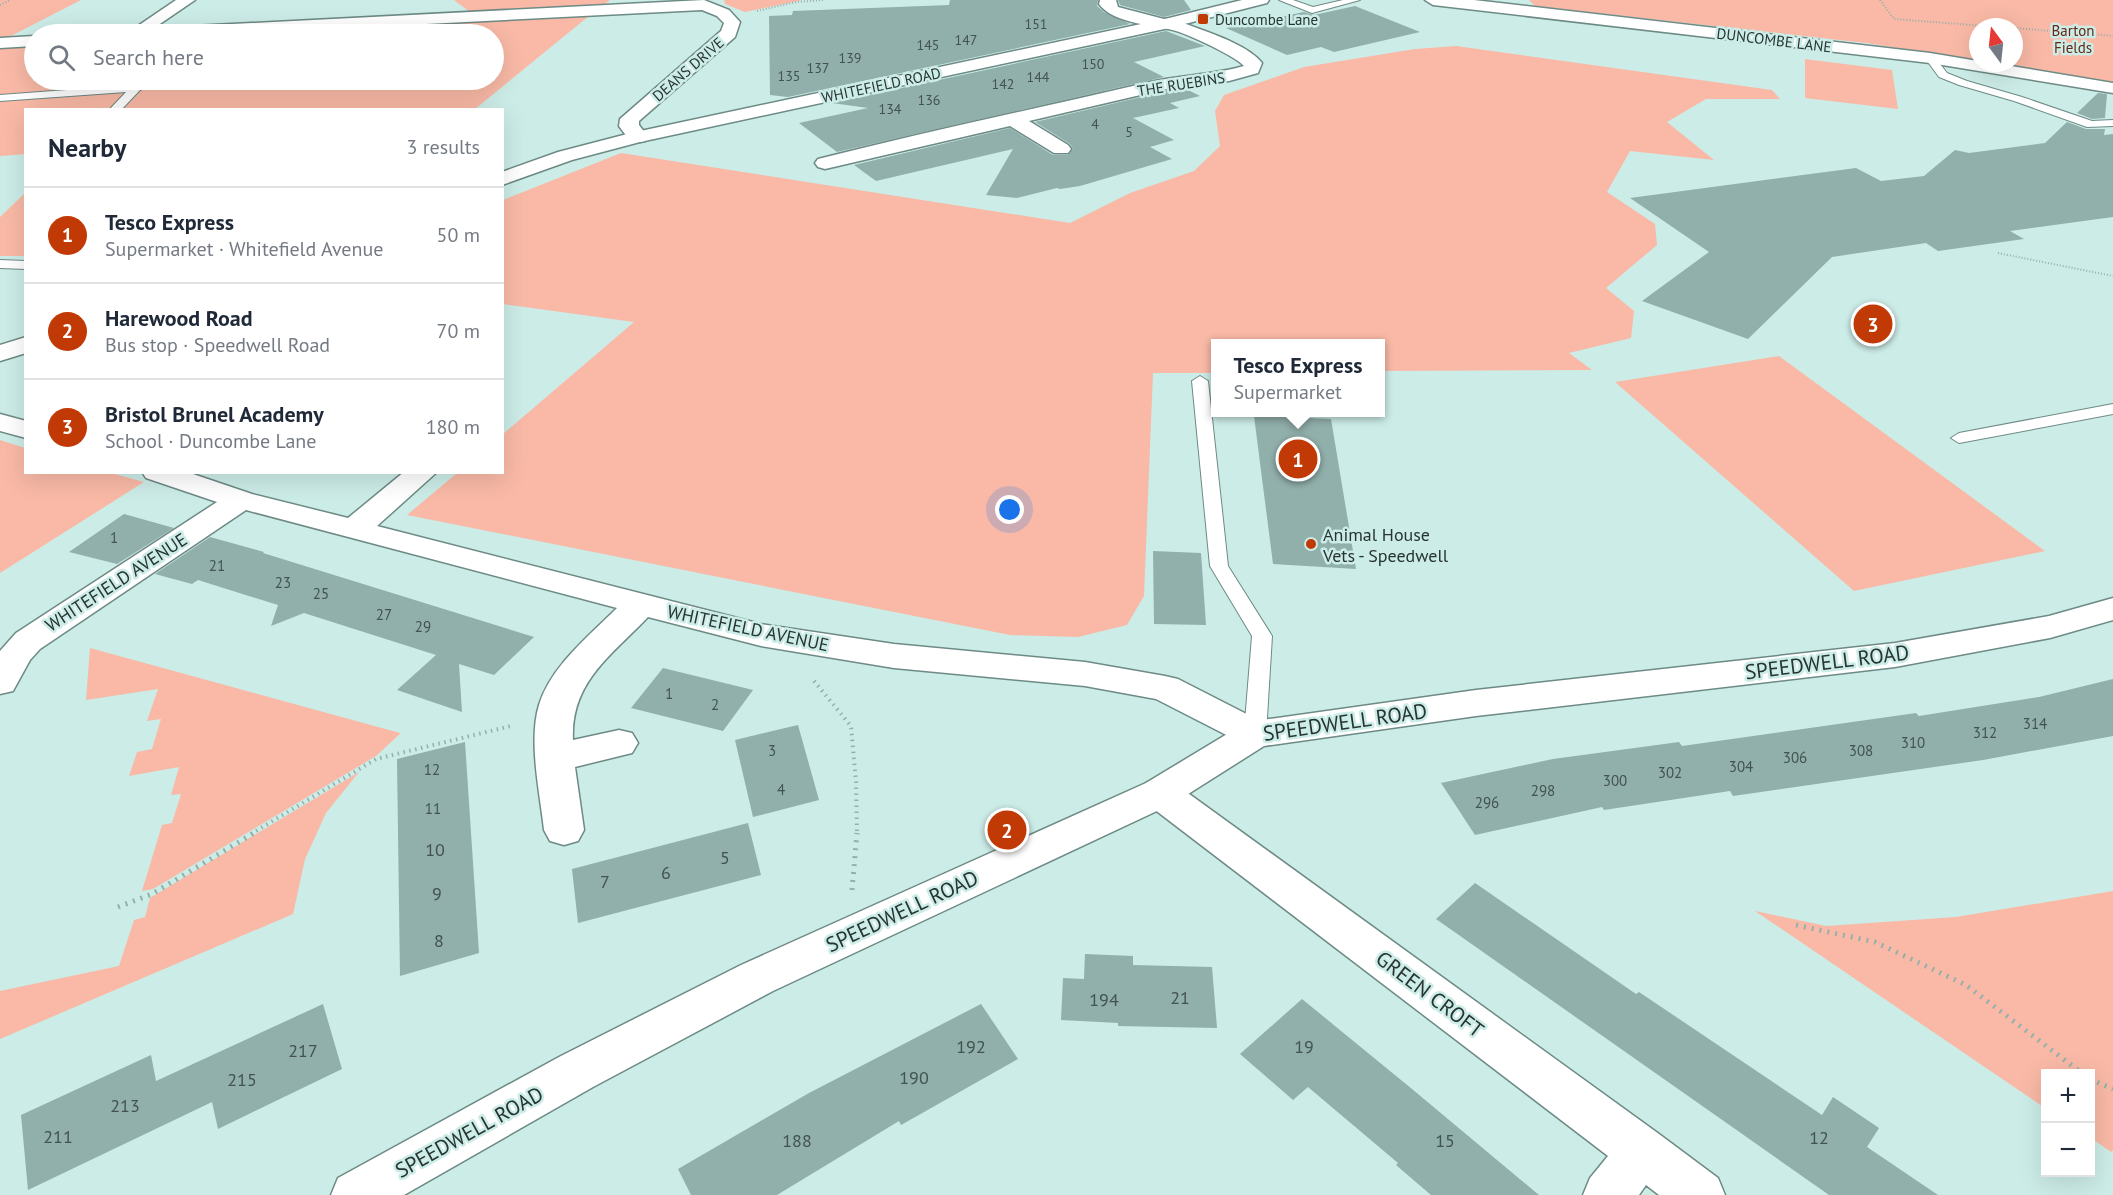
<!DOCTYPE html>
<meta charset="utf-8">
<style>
body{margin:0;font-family:"PT Sans",sans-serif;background:#f6f6f7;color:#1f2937}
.controls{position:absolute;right:18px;bottom:18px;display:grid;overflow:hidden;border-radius:0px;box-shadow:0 6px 24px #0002}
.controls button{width:54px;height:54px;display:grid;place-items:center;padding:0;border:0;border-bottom:2px solid #e0e1e3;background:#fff;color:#1f2937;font:30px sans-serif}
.compass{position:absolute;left:1969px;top:18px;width:54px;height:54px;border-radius:50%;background:#fff;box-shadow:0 6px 24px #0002;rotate:345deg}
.you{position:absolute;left:1010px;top:510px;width:21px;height:21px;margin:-15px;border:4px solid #fff;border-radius:50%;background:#1a73e8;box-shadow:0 0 0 9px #1a73e833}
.badge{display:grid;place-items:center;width:39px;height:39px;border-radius:50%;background:#c13904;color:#fff;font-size:20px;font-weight:700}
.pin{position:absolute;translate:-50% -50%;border:3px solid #fff;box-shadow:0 2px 6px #0006}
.popup{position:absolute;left:1211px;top:339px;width:174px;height:78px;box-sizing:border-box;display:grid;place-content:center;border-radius:0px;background:#fff;filter:drop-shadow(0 2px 4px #0005);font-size:20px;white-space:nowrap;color:#747a83}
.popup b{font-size:22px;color:#1f2937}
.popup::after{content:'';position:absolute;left:50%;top:100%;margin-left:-12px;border:12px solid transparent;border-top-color:#fff}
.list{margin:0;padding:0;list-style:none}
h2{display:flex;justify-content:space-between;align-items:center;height:78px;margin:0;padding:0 24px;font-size:26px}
h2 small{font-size:20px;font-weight:400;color:#747a83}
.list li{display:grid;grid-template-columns:39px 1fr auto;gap:18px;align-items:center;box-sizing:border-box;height:96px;padding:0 24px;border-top:2px solid #e0e1e3}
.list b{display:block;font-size:22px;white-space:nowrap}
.list p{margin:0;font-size:20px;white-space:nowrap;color:#747a83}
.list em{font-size:20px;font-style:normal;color:#747a83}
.icon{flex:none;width:33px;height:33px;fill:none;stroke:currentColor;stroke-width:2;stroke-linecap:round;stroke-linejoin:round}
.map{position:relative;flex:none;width:2113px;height:1195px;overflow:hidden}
.search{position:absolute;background:#fff;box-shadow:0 6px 24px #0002;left:24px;top:24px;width:480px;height:66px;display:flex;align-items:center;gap:15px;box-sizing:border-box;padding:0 21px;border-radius:33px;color:#747a83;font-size:22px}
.panel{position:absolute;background:#fff;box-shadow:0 6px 24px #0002;left:24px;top:108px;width:480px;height:366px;border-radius:0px}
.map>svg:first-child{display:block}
.green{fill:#f9b9a6}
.building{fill:#91afab}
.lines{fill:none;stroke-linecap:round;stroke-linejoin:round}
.lane-casing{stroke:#6d8a85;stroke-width:2}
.street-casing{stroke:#6d8a85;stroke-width:3}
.secondary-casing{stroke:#6d8a85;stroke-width:3}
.path-far2{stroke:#95afab;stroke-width:2;stroke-dasharray:1 2;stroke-linecap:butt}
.path-far1{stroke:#95afab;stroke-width:4;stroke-dasharray:1.5 4.5;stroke-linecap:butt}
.path{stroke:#95afab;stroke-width:5;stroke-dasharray:2 6;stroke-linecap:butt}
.lane{fill:#fff;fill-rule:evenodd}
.street{fill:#fff;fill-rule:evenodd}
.secondary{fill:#fff;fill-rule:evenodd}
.poi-dot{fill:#c13904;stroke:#ccece7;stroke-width:2}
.labels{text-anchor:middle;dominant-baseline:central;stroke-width:5;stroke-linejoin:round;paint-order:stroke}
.far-number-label{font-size:14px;fill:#425350}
.far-poi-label{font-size:15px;fill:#273432;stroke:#ccece7;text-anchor:start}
.far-park-label{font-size:15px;fill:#652715;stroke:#ccece7}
.far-street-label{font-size:15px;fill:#273432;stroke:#ccece7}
.number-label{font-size:15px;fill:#425350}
.poi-label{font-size:18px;fill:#273432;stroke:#ccece7;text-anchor:start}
.street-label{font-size:18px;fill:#273432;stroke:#ccece7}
.near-number-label{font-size:18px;fill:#425350}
.near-street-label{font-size:21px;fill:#273432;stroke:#ccece7}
</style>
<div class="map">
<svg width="2113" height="1195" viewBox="0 0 2113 1195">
<rect width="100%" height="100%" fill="#ccece7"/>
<path class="green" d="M0,0H81L5,39L0,40Z
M454,0H610L605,4L470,12Z
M724,0H803L745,12L725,4Z
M1529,0H2113V83L1989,63H2014V27H1978V61L1866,43L1535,6Z
M569,13H587L589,16L475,109L26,110L25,154L0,156V48L34,45V80H494V34H214Z
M1456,46L1772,90L1780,99H1706L1667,122L1714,160L1630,151L1607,192L1655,224L1657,245L1606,288L1634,311L1631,338L1569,353L1592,370L1381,371L1380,344H1216L1215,373H1153L1144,596L1127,625L1078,637L1010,635L407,515L457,473L502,472L503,434L634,322L503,304V200L621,153L1070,223L1130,193L1194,171L1220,146L1215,111L1224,95L1304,67L1415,49Z
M1805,59L1892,70L1898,109L1805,98Z
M25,193V256H0V217Z
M1779,356L2045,551L1854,591L1615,382Z
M0,440L25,448L26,472L111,473L144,482L0,573Z
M90,648L400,733H401L376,756L153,889L142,891L162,825L172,823L181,794L171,795L179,767L129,776L137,752L152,749L161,719L147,721L158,689L86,700Z
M359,772L326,813L305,859L293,914L0,1039V991L119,966L134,920L145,917L150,898Z
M2113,891V1150L2111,1152L2091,1138L2090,1074H2046L2045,1108L1755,911L1826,926L1956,917Z"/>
<path class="building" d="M950,0H1098L1097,6L1104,12L1130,24L788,97L770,95L769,16L792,15L793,11L949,5Z
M1118,0H1184L1191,10L1164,17L1120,5Z
M1355,6L1420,32L1334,52L1321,47L1287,55L1226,28L1304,12L1314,15Z
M1166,31L1205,46L1134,62L1164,77L837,152L799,123L868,108L832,103Z
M1179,88H1184L1200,96L1170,103L1179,108L1133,118L1174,140L1150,147L1172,159L1080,186L1060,189L1057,188L1017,198L986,195L1013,149L876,181L854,165L1010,128L1053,155H1068L1073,149L1070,144L1035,122Z
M2098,93L2107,94L2105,118L2092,119L2077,113Z
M2067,122L2086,129H2105L2104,135L2113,134V217L2010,231L2024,239L1938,251L1926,243L1832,257L1748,339L1642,301L1709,252L1630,198L1856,168L1881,181L1924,176L1955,150L1969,153L2045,143Z
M1254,416L1331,419L1356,569L1273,564Z
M124,514L174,528L117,564L69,552Z
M210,537L264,552L263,553L534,637L494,675L459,664L462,712L397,690L436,655L304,613L271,626L278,605L198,580L192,584L155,574Z
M1153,551L1201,553L1206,625L1154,624Z
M663,668L753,690L723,731L631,708Z
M2113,679V736L1983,760L1733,796L1730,791L1604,810L1602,807L1475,835L1441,783L1553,759L1679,742L1682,746L1916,713L1919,716L2039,697Z
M798,725L819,800L753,817L735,740Z
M465,742L479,953L400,976L397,759Z
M748,823L761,875L578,923L572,869Z
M1475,883L1636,994L1639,992L1822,1115L1833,1097L1879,1128L1867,1147L1938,1195H1829L1436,919Z
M1085,954L1133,956V965L1212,967L1217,1028L1118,1026V1023L1061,1020L1063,978L1084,979Z
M1302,999L1412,1089L1539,1195H1431L1396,1165L1398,1163L1308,1087L1293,1100L1240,1054Z
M323,1004L342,1069L218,1129L212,1102L28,1190L21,1115L151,1055L156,1081Z
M981,1004L1018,1059L901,1125L899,1121L777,1195H691L678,1169L809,1093Z"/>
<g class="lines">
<g class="lane-casing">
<path id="lane" d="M1279,0H1293L1313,7L1343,0H1360L1312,13Z
M1930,55L1934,56L1947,73L1967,81L2022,97L2092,121L2113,120V126L2087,127L2014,101L1959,85L1939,77L1925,58Z
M147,80H160L140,90L121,110H109L126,92L0,101V95L134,85Z
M0,260L26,261V269L0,268Z
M1200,376L1208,381L1228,566L1272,636L1266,734L1263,740L1255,742L1247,740L1244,734L1252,636L1210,566L1192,381Z
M2113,404V414L1959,443L1951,438L1959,433Z"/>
</g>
<g class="street-casing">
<path id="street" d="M176,0H195L154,28L704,0L729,10L740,22L735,37L639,121V125L648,137L645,141C631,145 627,137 619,126L620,119L721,31L724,23L717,16L702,10L227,34H126Z
M1100,0H1116L1118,7L1164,19L1175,20C1198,29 1247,43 1262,63L1258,73L1229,81L1179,86L1029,121L1068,145L1071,149L1068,153H1054L1010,126L825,169L818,167L815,163L818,159C928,131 1039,108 1150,82C1181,75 1213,75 1244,66C1235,56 1183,31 1168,29C1148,25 1112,22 1099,4Z
M1425,0H1474L1930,53L1978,61V63H1993L2113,83V93L1930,63L1433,5Z
M34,36V46L0,48V38Z
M0,414L26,421V438L0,431Z
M142,472H187L252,494L348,518L404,472H437L377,526L761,624L894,644L1085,662L1165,676L1178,679L1268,725L1273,734L1268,743L1255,747L1242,743L1156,699L1085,686L894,668L761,646L648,617C612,655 570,682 573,740L619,730L632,733L638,743L632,753L575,767L584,830L578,841L564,845L550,841L544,830C540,793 528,741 539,705C551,666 589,636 617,608L246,510L40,649L30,660L13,691L0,694V651L16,633L217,502L146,478Z
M1160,778L1174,783L1659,1134L1718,1178L1725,1195H1659L1646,1185L1639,1195H1583L1590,1178L1608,1156L1146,803L1141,793L1146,783Z"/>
</g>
<g class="secondary-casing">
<path id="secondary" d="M1242,0H1269L1267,3L1169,28L640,142L572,160L502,185V172L558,152L631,133L1169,18Z
M26,337V353L0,361V345Z
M2113,598V620L2050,638L1895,667L1476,716L1264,746L1174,803L773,991L593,1087L404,1195H331L338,1178L559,1057L741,965L1146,783L1242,725L1255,721L1476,690L1895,643L2049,616Z"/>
</g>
<path class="path-far2" d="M1050,0L1077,2
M1880,0L1894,19L1998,27
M0,5L10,0
M757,11L796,2L824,0
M2014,28L2113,36
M1998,253L2113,276"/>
<path class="path-far1" d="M814,681L851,726L856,782L857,834
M251,834L376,759L511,726"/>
<path class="path" d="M852,890L857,833
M118,907L152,894L254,833
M1796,925L1875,942L1966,985L2083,1074
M2090,1079L2113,1089"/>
<use href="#lane" class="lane"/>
<use href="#street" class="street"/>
<use href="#secondary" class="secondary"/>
</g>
<g class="poi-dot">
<rect x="1197" y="13" width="12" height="12" rx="3"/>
<circle cx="1311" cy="544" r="6"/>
</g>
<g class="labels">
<g class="far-number-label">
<text x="1036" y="24">151</text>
<text x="966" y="40">147</text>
<text x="928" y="45">145</text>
<text x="850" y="58">139</text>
<text x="1093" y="64">150</text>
<text x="818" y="68">137</text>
<text x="789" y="76">135</text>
<text x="1038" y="77">144</text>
<text x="1003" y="84">142</text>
<text x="929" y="100">136</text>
<text x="890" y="109">134</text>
<text x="1095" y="124">4</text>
<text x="1129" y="132">5</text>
</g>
<g class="far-poi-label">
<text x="1215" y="19">Duncombe Lane</text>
</g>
<g class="far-park-label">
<text x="2073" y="30">Barton<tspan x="2073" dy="17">Fields</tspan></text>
</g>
<g class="far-street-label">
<text transform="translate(1774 40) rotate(7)">DUNCOMBE LANE</text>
<text transform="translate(688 69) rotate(-41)">DEANS DRIVE</text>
<text transform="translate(1181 84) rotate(-9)">THE RUEBINS</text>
<text transform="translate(881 85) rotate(-12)">WHITEFIELD ROAD</text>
</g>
<g class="number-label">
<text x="114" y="537">1</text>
<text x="217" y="565">21</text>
<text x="283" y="582">23</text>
<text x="321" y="593">25</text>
<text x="384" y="614">27</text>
<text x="423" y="626">29</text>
<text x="669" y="693">1</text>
<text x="715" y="704">2</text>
<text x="2035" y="723">314</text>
<text x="1985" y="732">312</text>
<text x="1913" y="742">310</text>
<text x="772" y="750">3</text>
<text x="1861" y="750">308</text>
<text x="1795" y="757">306</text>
<text x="1741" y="766">304</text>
<text x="432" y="769">12</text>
<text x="1670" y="772">302</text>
<text x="1615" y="780">300</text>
<text x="781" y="789">4</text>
<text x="1543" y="790">298</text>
<text x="1487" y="802">296</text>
<text x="433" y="808">11</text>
</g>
<g class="poi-label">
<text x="1323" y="534">Animal House<tspan x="1323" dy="21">Vets - Speedwell</tspan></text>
</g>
<g class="street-label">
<text transform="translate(116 582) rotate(-33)">WHITEFIELD AVENUE</text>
<text transform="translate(748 628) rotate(12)">WHITEFIELD AVENUE</text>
</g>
<g class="near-number-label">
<text x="435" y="849">10</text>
<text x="725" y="857">5</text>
<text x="666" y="872">6</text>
<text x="605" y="881">7</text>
<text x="437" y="893">9</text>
<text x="439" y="940">8</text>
<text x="1180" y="997">21</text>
<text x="1104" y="999">194</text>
<text x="971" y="1046">192</text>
<text x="1304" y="1046">19</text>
<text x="303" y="1050">217</text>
<text x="914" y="1077">190</text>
<text x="242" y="1079">215</text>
<text x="125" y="1105">213</text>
<text x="58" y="1136">211</text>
<text x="1819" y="1137">12</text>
<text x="797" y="1140">188</text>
<text x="1445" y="1140">15</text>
</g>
<g class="near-street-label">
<text transform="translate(1827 662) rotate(-7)">SPEEDWELL ROAD</text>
<text transform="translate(1345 722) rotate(-8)">SPEEDWELL ROAD</text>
<text transform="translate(902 911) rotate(-25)">SPEEDWELL ROAD</text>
<text transform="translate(1430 994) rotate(37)">GREEN CROFT</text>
<text transform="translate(469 1132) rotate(-29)">SPEEDWELL ROAD</text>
</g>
</g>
</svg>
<div class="controls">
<button>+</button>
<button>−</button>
</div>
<svg class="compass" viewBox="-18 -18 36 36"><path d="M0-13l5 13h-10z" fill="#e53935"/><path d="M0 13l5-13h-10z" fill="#747a83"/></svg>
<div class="you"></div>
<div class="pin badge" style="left:1298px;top:459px">1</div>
<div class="popup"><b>Tesco Express</b>Supermarket</div>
<div class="pin badge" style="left:1007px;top:830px">2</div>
<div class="pin badge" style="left:1873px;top:324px">3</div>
<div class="search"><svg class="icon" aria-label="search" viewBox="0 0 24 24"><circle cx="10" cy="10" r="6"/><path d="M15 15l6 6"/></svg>Search here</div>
<section class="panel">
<h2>Nearby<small>3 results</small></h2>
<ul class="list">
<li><span class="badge">1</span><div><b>Tesco Express</b><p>Supermarket · Whitefield Avenue</p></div><em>50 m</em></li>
<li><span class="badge">2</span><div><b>Harewood Road</b><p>Bus stop · Speedwell Road</p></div><em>70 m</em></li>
<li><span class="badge">3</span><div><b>Bristol Brunel Academy</b><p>School · Duncombe Lane</p></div><em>180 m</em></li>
</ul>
</section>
</div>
